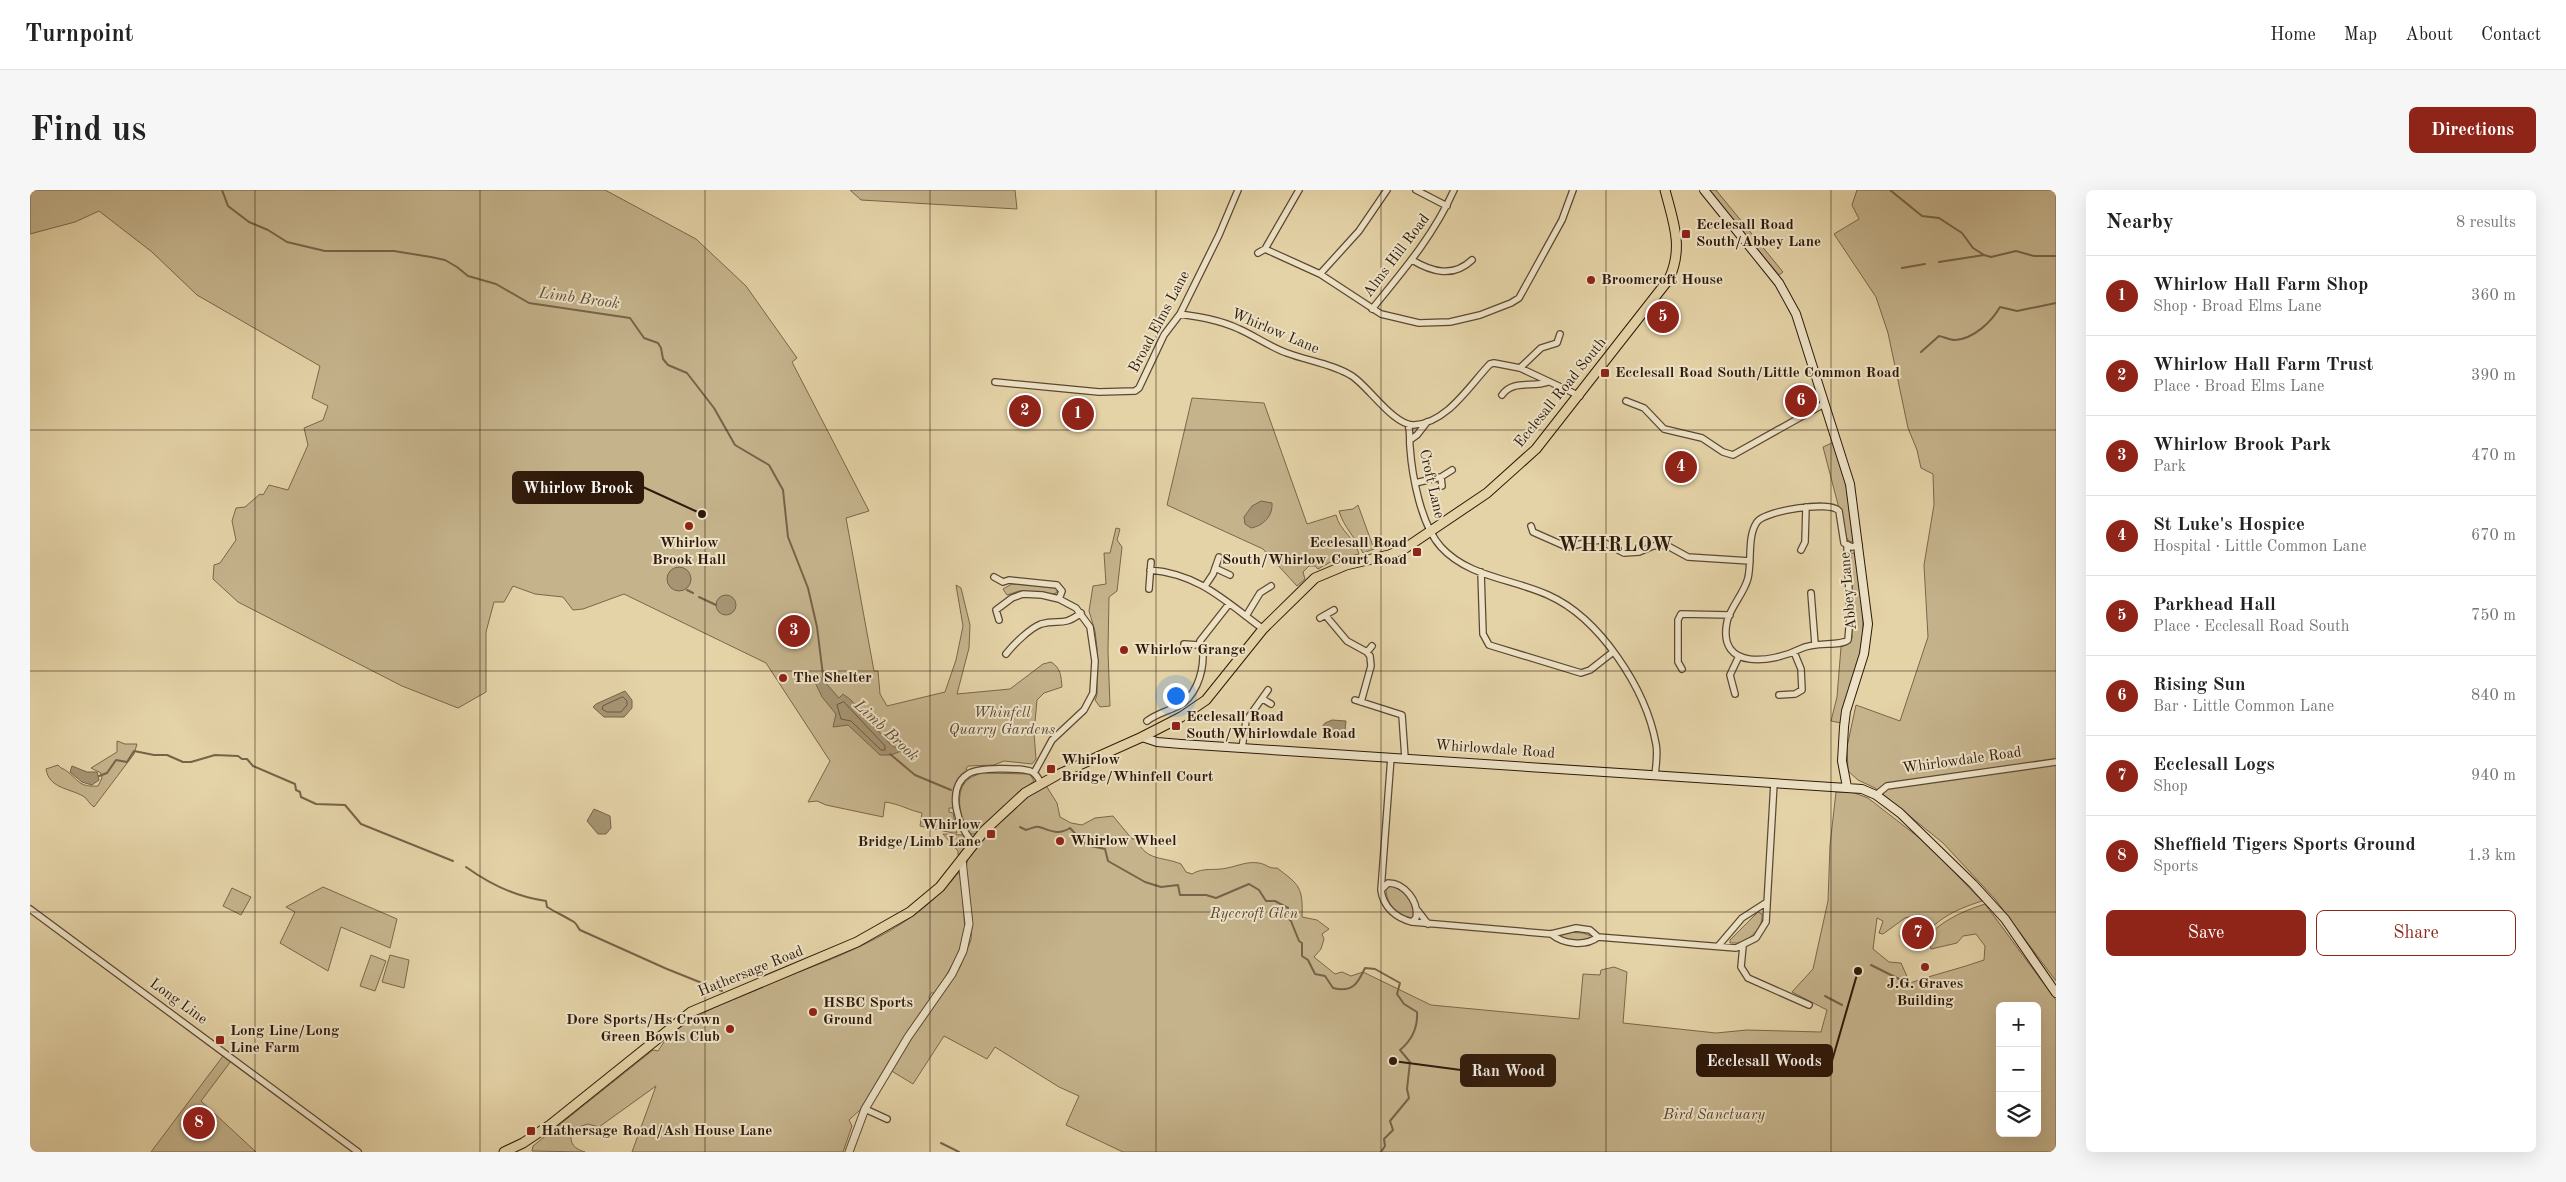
<!DOCTYPE html>
<meta charset="utf-8">
<style>
body{margin:0;font-family:"Old Standard TT",serif;background:#f6f6f6;color:#222}
.controls{position:absolute;right:15px;bottom:15px;display:grid;overflow:hidden;border-radius:8px;box-shadow:0 5px 20px #0002}
.controls button{width:45px;height:45px;display:grid;place-items:center;padding:0;border:0;border-bottom:1px solid #e0e0e0;background:#fff;color:#222;font:25px sans-serif}
.you{position:absolute;left:1145px;top:505px;width:18px;height:18px;margin:-12px;border:4px solid #fff;border-radius:50%;background:#1a73e8;box-shadow:0 0 0 8px #1a73e833}
.badge{display:grid;place-items:center;width:32px;height:32px;border-radius:50%;background:#8f2418;color:#fff;font-size:16px;font-weight:700}
.pin{position:absolute;translate:-50% -50%;border:2px solid #fff;box-shadow:0 1px 5px #0006}
.list{margin:0;padding:0;list-style:none}
h2{display:flex;justify-content:space-between;align-items:center;height:65px;margin:0;padding:0 20px;font-size:21px}
h2 small{font-size:16px;font-weight:400;color:#767676}
.list li{display:grid;grid-template-columns:32px 1fr auto;gap:15px;align-items:center;box-sizing:border-box;height:80px;padding:0 20px;border-top:1px solid #e0e0e0}
.list b{display:block;font-size:19px;white-space:nowrap}
.list p{margin:0;font-size:16px;white-space:nowrap;color:#767676}
.list em{font-size:16px;font-style:normal;color:#767676}
.actions{display:flex;gap:10px;padding:15px 20px}
.actions a{flex:1;padding:11px 0;border:1px solid #8f2418;border-radius:8px;text-align:center;font-size:18px;color:#8f2418}
.actions .main{background:#8f2418;color:#fff}
.icon{flex:none;width:28px;height:28px;fill:none;stroke:currentColor;stroke-width:2;stroke-linecap:round;stroke-linejoin:round}
.map{position:relative;flex:none;width:2026px;height:962px;overflow:hidden;border-radius:8px}
header{display:flex;align-items:center;gap:30px;box-sizing:border-box;height:70px;padding:0 25px;background:#fff;border-bottom:1px solid #e0e0e0}
header strong{font-size:24px}
nav{display:flex;gap:28px;margin-inline-start:auto;font-size:18px}
.intro{display:flex;align-items:center;justify-content:space-between;box-sizing:border-box;height:120px;padding:0 30px}
h1{margin:0;font-size:35px}
.button{padding:12px 22px;border-radius:8px;background:#8f2418;color:#fff;font-size:18px;font-weight:700}
main{display:flex;gap:30px;padding:0 30px}
aside{flex:1;background:#fff;border-radius:8px;box-shadow:0 5px 20px #0002}
.map>svg:first-child{display:block}
.green{fill:#c5b38c;stroke:#7a664b;fill-rule:evenodd}
.water{fill:#a69472;stroke:#766348}
.lines{fill:none;stroke-linecap:round;stroke-linejoin:round}
.shore{stroke:#6a563e;stroke-width:1}
.stream{stroke:#766348;stroke-width:2}
.minor-casing{stroke:#5c4831;stroke-width:8}
.tertiary-casing{stroke:#5c4831;stroke-width:9}
.secondary-casing{stroke:#2e190a;stroke-width:10}
.primary-casing{stroke:#2e190a;stroke-width:11}
.minor{stroke:#ede2c6;stroke-width:5.5}
.tertiary{stroke:#ede2c6;stroke-width:7}
.secondary{stroke:#ede2c6;stroke-width:8}
.primary{stroke:#e4d3a7;stroke-width:9}
.grid{fill:none;stroke:#2e190a;stroke-width:1;stroke-opacity:0.55}
.poi-dot{fill:#8f2418;stroke:#ede2c6;stroke-width:2}
.labels{text-anchor:middle;dominant-baseline:central;stroke-width:4;stroke-linejoin:round;paint-order:stroke}
.poi-label{font-size:15px;font-weight:bold;fill:#2e190a;stroke:#ede2c6;text-anchor:start}
.street-label{font-size:15px;fill:#2e190a;stroke:#ede2c6}
.park-label{font-size:15px;font-style:italic;fill:#5b4731;stroke:#ede2c6}
.water-label{font-size:16px;font-style:italic;fill:#5e4a34;stroke:#ede2c6}
.district-label{font-size:20px;font-weight:bold;letter-spacing:1px;fill:#2e190a;stroke:#ede2c6}
.leader{fill:none;stroke:#2e190a;stroke-width:2}
.callout-dot{fill:#2e190a;stroke:#ede2c6;stroke-width:2}
.callout{fill:#2e190a;stroke:#2e190a;stroke-width:2}
.callout-label{font-size:16px;text-anchor:middle;font-weight:bold;fill:#fff}
</style>
<header>
<strong>Turnpoint</strong>
<nav><a>Home</a><a>Map</a><a>About</a><a>Contact</a></nav>
</header>
<div class="intro"><h1>Find us</h1><a class="button">Directions</a></div>
<main>
<div class="map">
<svg width="2026" height="962" viewBox="0 0 2026 962">
<rect width="100%" height="100%" fill="#e4d3a7"/>
<filter id="stains"><feTurbulence type="fractalNoise" baseFrequency=".004" numOctaves="4"/><feColorMatrix values="0 0 0 0 .2 0 0 0 0 .09 0 0 0 0 .02 0 0 0 .5 -.17"/></filter>
<radialGradient id="worn" r=".72"><stop offset=".6" stop-color="#630" stop-opacity="0"/><stop offset="1" stop-color="#630" stop-opacity=".3"/></radialGradient>
<path class="green" d="M0,0H575L666,49L716,96L767,168L762,172L839,321L816,328L844,481H848L850,504L857,516L915,502L926,470L933,436L926,395L931,398L940,435L939,458L927,504L980,499L1013,474L1021,472C1031,478 1031,486 1032,497L1014,503L1007,510L1004,543L1006,569L1002,574L974,571L964,575L938,576L936,579L940,583L926,593L925,618H919V622L923,623L927,643H923L890,636L892,623C878,620 870,614 855,612L853,627L796,615L787,611L778,612L800,571L736,473L594,404L553,419L543,420L533,407L505,404L483,396L474,412H464L456,442V502L428,518L372,496L208,412L183,389L184,375L190,373L206,350L202,331L206,318L215,317L230,304L233,305L239,295L258,300L278,255L274,238L293,230L298,216L282,208L290,176L167,105L122,62L69,21L45,32L0,44Z
M820,0H985L987,19L831,10Z
M1678,0H1686L1753,82L1749,85Z
M1827,0H2026V791L1965,709L1913,653L1845,598L1828,590L1818,581L1817,557L1826,515L1870,531L1898,447L1894,375L1904,315L1903,284L1891,278L1887,260L1878,238L1858,143L1846,107L1804,44L1829,29L1822,15Z
M1162,208L1234,213L1277,334L1306,325C1310,341 1325,348 1329,364L1304,370L1288,379L1285,376H1279L1273,382L1275,389L1267,396L1233,359L1137,315Z
M1804,252L1819,305L1824,350L1821,352L1817,349L1793,257Z
M1328,315L1344,359L1333,363C1326,348 1314,338 1309,321L1323,319Z
M1086,338L1090,339L1087,350L1092,357L1087,401L1079,407L1078,461L1080,516L1070,517L1065,510L1067,505V458L1065,441L1059,421L1063,396L1076,394L1074,363H1080Z
M1824,363L1827,366L1833,422V452L1811,533L1801,531L1807,507L1811,457L1818,454L1822,448L1819,367V364Z
M982,394L1024,397L1028,400L1026,403L1023,404L989,401L977,405L973,399Z
M87,551L95,554H107L104,564L64,617C59,614 58,609 53,606C38,598 19,598 16,579L28,575C31,579 35,579 38,582C50,592 50,597 68,596L72,588L71,583L61,578L87,562Z
M951,583L1000,584L1004,591L973,617L945,644H941C931,634 925,607 934,594C938,588 944,586 951,583Z
M1015,594L1027,613L1030,627L1041,633L1052,635L1065,628L1083,626L1102,649H1106C1117,672 1132,666 1151,674L1156,682L1162,684C1173,677 1185,681 1197,678C1208,676 1217,671 1229,673C1236,674 1239,679 1247,678C1270,695 1273,698 1272,727L1287,730L1299,739L1292,744L1294,749L1291,759L1284,767L1305,784L1312,782L1321,786L1333,782L1401,815L1549,829L1553,784L1570,785L1571,780L1584,777L1597,782L1593,833L1686,843L1717,840L1791,842L1797,820L1762,802L1783,779L1798,711L1800,655L1806,602H1822L1838,608L1896,653L1952,711C1921,721 1908,729 1886,753L1873,752L1870,746L1880,727L1875,728L1853,744L1849,743L1853,731L1847,728L1843,759L1859,772L1871,773L1880,793C1905,784 1929,779 1954,770L1955,756L1946,744L1933,746L1927,753L1901,759L1899,751H1893C1911,731 1930,722 1955,714L2026,810V962H1093L1036,935L1049,906L1029,897L965,857L957,869L914,846L883,894L860,880L930,777L941,750L942,734L936,679L938,666L986,614ZM1970,816H2007V943H1970Z
M913,644L933,645L937,654L931,664L928,665V661Z
M928,683H931L935,742L929,763L906,803H901L899,807L900,811L865,861L831,919L819,930L822,936L813,962H602L626,896L569,937L558,934L542,939C539,952 542,958 555,962L502,961L503,956L623,860L628,861L638,846L661,830C748,779 863,766 928,683Z
M1359,696C1368,696 1381,707 1384,716C1385,719 1383,725 1383,728C1368,729 1357,714 1356,700Z
M293,697L367,729L360,758L311,737L298,781L250,753L265,722L256,717Z
M202,698L221,707L211,725L193,716Z
M1728,722L1732,724C1733,738 1722,747 1711,753H1700V750Z
M1534,742L1553,743L1564,747L1562,750L1544,751L1526,746Z
M341,765L356,771L345,801L330,796Z
M360,765L379,770L374,798L352,792Z
M193,866L201,871L171,911L226,962H121Z"/>
<path class="water" d="M1231,311L1242,313C1243,326 1233,336 1221,338L1215,334L1214,327L1222,316Z
M637 389a12 12 0 1 1 24 0a12 12 0 1 1-24 0Z
M686 415a10 10 0 1 1 20 0a10 10 0 1 1-20 0Z
M787,483L809,508L813,504L821,510L860,554L871,561L861,565H850L818,535L803,537L806,524L792,507L782,486Z
M595,501L602,510V518L594,527H574L563,517L566,514Z
M1302,530L1316,531L1315,540L1299,546L1294,544L1292,537L1295,533Z
M42,576L57,582H67L69,590L62,595L52,592L40,582Z
M564,619L580,626L581,638L576,644H568L557,631Z"/>
<g class="lines">
<path class="shore" d="M593,507L597,511V515L591,522H577L572,519L573,516Z
M814,512L855,556V560H851L821,531L811,529L807,515Z"/>
<path class="stream" d="M192,0L198,16L219,32L238,40L257,52L295,61H364L401,67L415,70L427,77L438,86L466,94L499,113L600,128L614,148L628,153L631,158L633,169L638,175L657,183L684,218L705,255L739,275L753,300L758,347L778,398L787,437L794,493
M1860,0L1892,26L1909,28L1932,43L1943,58L1954,65L1961,67L1986,61L2004,66H2026
M1909,72L1954,65
M1872,78L1895,74
M1891,162L1909,146C1914,147 1920,150 1925,150C1944,149 1962,131 1970,117L1987,121L2026,113
M657,400L663,403
M669,407L686,415
M860,564L885,585L921,600
M69,586L77,583L86,570L97,572L104,561L124,565H137L153,572H161L185,565L208,566L212,569H217L223,576L265,594L266,600L270,602L271,607L286,614L315,615L331,634L423,671
M990,637L996,640C1000,639 1005,636 1009,637C1020,640 1028,646 1040,638L1056,655L1075,659L1078,671L1115,692L1131,697L1148,695L1150,705H1176L1186,708L1219,694L1229,700L1236,711H1245L1258,718L1257,727L1261,731L1269,751L1272,753V766L1278,770L1285,784L1295,786L1303,798C1323,803 1328,793 1335,778L1345,779L1370,793L1367,804L1374,814L1387,822C1388,838 1382,850 1370,860L1380,872L1377,899L1379,908L1360,931L1363,940L1354,949L1355,956L1351,962
M436,677C461,695 486,707 516,711L517,717C527,723 536,727 544,732C548,735 547,737 550,740L637,779L692,801
M1841,775L1873,791
M1795,806L1812,815
M911,953L929,962"/>
<g class="minor-casing">
<path id="minor" d="M1386,0L1417,16
M1235,59L1269,0
M1228,63L1235,59L1290,84L1351,124L1389,133L1420,132L1450,125L1481,113L1489,108L1532,30L1543,0
M1382,70C1402,82 1423,88 1442,70
M1290,84L1329,41L1357,0
M1342,119C1373,81 1404,45 1424,0
M1150,124C1170,127 1190,130 1209,139C1225,146 1240,157 1257,163C1278,171 1303,174 1322,186C1338,196 1364,236 1384,235C1417,233 1439,196 1460,174L1464,173L1490,178L1550,206
M1490,178L1511,158L1527,153L1530,144
M965,192L1069,202L1105,201L1109,198L1134,145L1150,124L1189,45L1208,0
M1472,205C1483,189 1503,198 1518,192
M1596,211L1614,218L1634,239L1672,248L1693,262L1703,265L1794,214
M1378,234C1381,243 1379,248 1380,257C1382,286 1391,335 1411,357C1438,387 1483,389 1518,405C1570,428 1616,499 1626,554C1628,564 1626,575 1625,585
M1380,250L1387,245L1397,232
M1411,287L1412,296
M1385,293L1411,287L1422,280
M1501,336L1503,342L1537,357L1569,350L1594,363L1609,362L1623,356L1636,355L1658,367L1720,371
M1817,356L1820,426L1818,450C1809,457 1786,451 1770,459C1744,472 1687,482 1697,432C1700,417 1714,404 1718,388C1722,371 1717,346 1727,332C1734,321 1800,310 1809,321L1814,353L1822,357L1829,355
M1771,360L1775,352L1776,317
M1185,378L1200,385
M1120,380C1169,384 1195,411 1233,439
M1451,382L1453,444L1459,455L1551,483L1560,480L1583,462
M964,387L973,392L979,390L1027,395L1032,401L1029,409
M1175,396L1183,384L1189,367
M1119,399L1121,372
M1781,403L1785,454
M1216,426L1230,403L1241,396
M1296,426L1317,451L1337,462L1340,466L1341,476L1331,512
M1290,428L1304,420
M969,430L966,420L982,408L993,404L1012,405L1029,409L1046,418L1060,437L1065,471L1063,503L1054,520L1022,550L1004,583
M1154,454L1169,455
M1337,462L1342,456
M976,464C983,455 1000,438 1011,434C1029,429 1033,437 1051,423
M1652,479L1648,472V430L1651,424L1700,425
M1705,504L1700,485L1709,466
M1749,505L1765,504L1772,500L1771,479L1764,462
M1233,509L1241,514
M1325,510L1372,525L1375,568
M1117,531C1126,524 1138,521 1148,516C1165,508 1173,484 1173,466C1173,460 1168,457 1170,451L1199,414
M1212,558L1216,531L1238,500
M1846,605L1857,596L2026,572
M944,653C928,639 915,598 938,584C948,577 989,578 1000,581C1006,583 1008,588 1011,593
M1358,693C1375,693 1389,712 1386,728L1382,732C1366,728 1353,717 1351,700Z
M1351,700L1361,567
M0,719L328,962
M1388,721L1398,734
M1382,732L1521,744L1546,738L1560,740L1568,747C1555,757 1533,754 1521,744
M1568,747L1706,758L1726,748L1736,732L1744,593
M1689,755L1712,728L1737,712
M1713,756L1711,777L1718,788L1779,815
M835,919L857,929"/>
</g>
<g class="tertiary-casing">
<path id="tertiary" d="M819,962L835,919L878,847L922,784L933,761L939,734L932,670"/>
</g>
<g class="secondary-casing">
<path id="secondary" d="M1674,0L1749,93L1766,124L1820,294L1838,434L1834,464L1816,521L1814,537L1812,571L1817,597
M1112,547L1127,552L1151,554L1832,599L1846,605L1870,623L1943,694L1975,729L2026,803"/>
</g>
<g class="primary-casing">
<path id="primary" d="M474,962L493,953L520,935L661,822L827,752L880,722L910,697L954,641L995,603L1027,585L1112,547L1151,527L1176,510L1233,439L1285,388L1316,375L1359,365L1374,359L1457,303L1506,259L1639,89C1654,57 1643,31 1635,0"/>
</g>
<use href="#minor" class="minor"/>
<use href="#tertiary" class="tertiary"/>
<use href="#secondary" class="secondary"/>
<use href="#primary" class="primary"/>
</g>
<path class="grid" d="M225,0V962M450,0V962M675,0V962M900,0V962M1126,0V962M1351,0V962M1576,0V962M1801,0V962M0,240H2026M0,481H2026M0,722H2026"/>
<g class="poi-dot">
<rect x="1651" y="39" width="10" height="10" rx="2.5"/>
<circle cx="1561" cy="90" r="5"/>
<rect x="1570" y="178" width="10" height="10" rx="2.5"/>
<circle cx="659" cy="336" r="5"/>
<rect x="1382" y="357" width="10" height="10" rx="2.5"/>
<circle cx="1094" cy="460" r="5"/>
<circle cx="753" cy="488" r="5"/>
<rect x="1141" y="531" width="10" height="10" rx="2.5"/>
<rect x="1016" y="574" width="10" height="10" rx="2.5"/>
<rect x="956" y="639" width="10" height="10" rx="2.5"/>
<circle cx="1030" cy="651" r="5"/>
<circle cx="1895" cy="777" r="5"/>
<circle cx="783" cy="822" r="5"/>
<circle cx="700" cy="839" r="5"/>
<rect x="185" y="845" width="10" height="10" rx="2.5"/>
<rect x="496" y="936" width="10" height="10" rx="2.5"/>
</g>
<g class="labels">
<g class="poi-label">
<text x="1666" y="35">Ecclesall Road<tspan x="1666" dy="17">South/Abbey Lane</tspan></text>
<text x="1571" y="90">Broomcroft House</text>
<text x="1585" y="183">Ecclesall Road South/Little Common Road</text>
<text x="659" y="353" text-anchor="middle">Whirlow<tspan x="659" dy="17">Brook Hall</tspan></text>
<text x="1377" y="353" text-anchor="end">Ecclesall Road<tspan x="1377" dy="17">South/Whirlow Court Road</tspan></text>
<text x="1104" y="460">Whirlow Grange</text>
<text x="763" y="488">The Shelter</text>
<text x="1156" y="527">Ecclesall Road<tspan x="1156" dy="17">South/Whirlowdale Road</tspan></text>
<text x="1031" y="570">Whirlow<tspan x="1031" dy="17">Bridge/Whinfell Court</tspan></text>
<text x="951" y="635" text-anchor="end">Whirlow<tspan x="951" dy="17">Bridge/Limb Lane</tspan></text>
<text x="1040" y="651">Whirlow Wheel</text>
<text x="1895" y="794" text-anchor="middle">J.G. Graves<tspan x="1895" dy="17">Building</tspan></text>
<text x="793" y="813">HSBC Sports<tspan x="793" dy="17">Ground</tspan></text>
<text x="690" y="830" text-anchor="end">Dore Sports/Hs Crown<tspan x="690" dy="17">Green Bowls Club</tspan></text>
<text x="200" y="841">Long Line/Long<tspan x="200" dy="17">Line Farm</tspan></text>
<text x="511" y="941">Hathersage Road/Ash House Lane</text>
</g>
<g class="street-label">
<text transform="translate(1367 66) rotate(-53)">Alms Hill Road</text>
<text transform="translate(1130 132) rotate(-62)">Broad Elms Lane</text>
<text transform="translate(1245 142) rotate(23)">Whirlow Lane</text>
<text transform="translate(1531 203) rotate(-51)">Ecclesall Road South</text>
<text transform="translate(1401 294) rotate(77)">Croft Lane</text>
<text transform="translate(1819 401) rotate(-95)">Abbey Lane</text>
<text transform="translate(1465 560) rotate(4)">Whirlowdale Road</text>
<text transform="translate(1932 571) rotate(-8)">Whirlowdale Road</text>
<text transform="translate(721 782) rotate(-22)">Hathersage Road</text>
<text transform="translate(148 812) rotate(36)">Long Line</text>
</g>
<g class="park-label">
<text x="972" y="523">Whinfell<tspan x="972" dy="17">Quarry Gardens</tspan></text>
<text x="1224" y="724">Ryecroft Glen</text>
<text x="1684" y="925">Bird Sanctuary</text>
</g>
<g class="water-label">
<text transform="translate(549 109) rotate(8)">Limb Brook</text>
<text transform="translate(856 541) rotate(43)">Limb Brook</text>
</g>
<g class="district-label">
<text x="1586" y="356">WHIRLOW</text>
</g>
</g>
<path class="leader" d="M672 324L613 297M1828 781L1802 871M1363 871L1431 880"/>
<g class="callout-dot">
<circle cx="672" cy="324" r="5"/>
<circle cx="1828" cy="781" r="5"/>
<circle cx="1363" cy="871" r="5"/>
</g>
<g class="callout">
<rect x="483" y="282" width="130" height="31" rx="5"/>
<rect x="1667" y="855" width="135" height="31" rx="5"/>
<rect x="1431" y="865" width="94" height="31" rx="5"/>
</g>
<g class="callout-label">
<text x="548" y="303">Whirlow Brook</text>
<text x="1734" y="876">Ecclesall Woods</text>
<text x="1478" y="886">Ran Wood</text>
</g>
<rect width="100%" height="100%" filter="url(#stains)"/>
<rect width="100%" height="100%" fill="url(#worn)"/>
</svg>
<div class="controls">
<button>+</button>
<button>−</button>
<button><svg class="icon" aria-label="layers" viewBox="0 0 24 24"><path d="M12 4l9 5-9 5-9-5zM3 14l9 5 9-5"/></svg></button>
</div>
<div class="you"></div>
<div class="pin badge" style="left:1048px;top:224px">1</div>
<div class="pin badge" style="left:995px;top:221px">2</div>
<div class="pin badge" style="left:764px;top:441px">3</div>
<div class="pin badge" style="left:1651px;top:277px">4</div>
<div class="pin badge" style="left:1633px;top:127px">5</div>
<div class="pin badge" style="left:1771px;top:211px">6</div>
<div class="pin badge" style="left:1888px;top:743px">7</div>
<div class="pin badge" style="left:169px;top:933px">8</div>
</div>
<aside>
<h2>Nearby<small>8 results</small></h2>
<ul class="list">
<li><span class="badge">1</span><div><b>Whirlow Hall Farm Shop</b><p>Shop · Broad Elms Lane</p></div><em>360 m</em></li>
<li><span class="badge">2</span><div><b>Whirlow Hall Farm Trust</b><p>Place · Broad Elms Lane</p></div><em>390 m</em></li>
<li><span class="badge">3</span><div><b>Whirlow Brook Park</b><p>Park</p></div><em>470 m</em></li>
<li><span class="badge">4</span><div><b>St Luke's Hospice</b><p>Hospital · Little Common Lane</p></div><em>670 m</em></li>
<li><span class="badge">5</span><div><b>Parkhead Hall</b><p>Place · Ecclesall Road South</p></div><em>750 m</em></li>
<li><span class="badge">6</span><div><b>Rising Sun</b><p>Bar · Little Common Lane</p></div><em>840 m</em></li>
<li><span class="badge">7</span><div><b>Ecclesall Logs</b><p>Shop</p></div><em>940 m</em></li>
<li><span class="badge">8</span><div><b>Sheffield Tigers Sports Ground</b><p>Sports</p></div><em>1.3 km</em></li>
</ul>
<div class="actions"><a class="main">Save</a><a>Share</a></div>
</aside>
</main>
